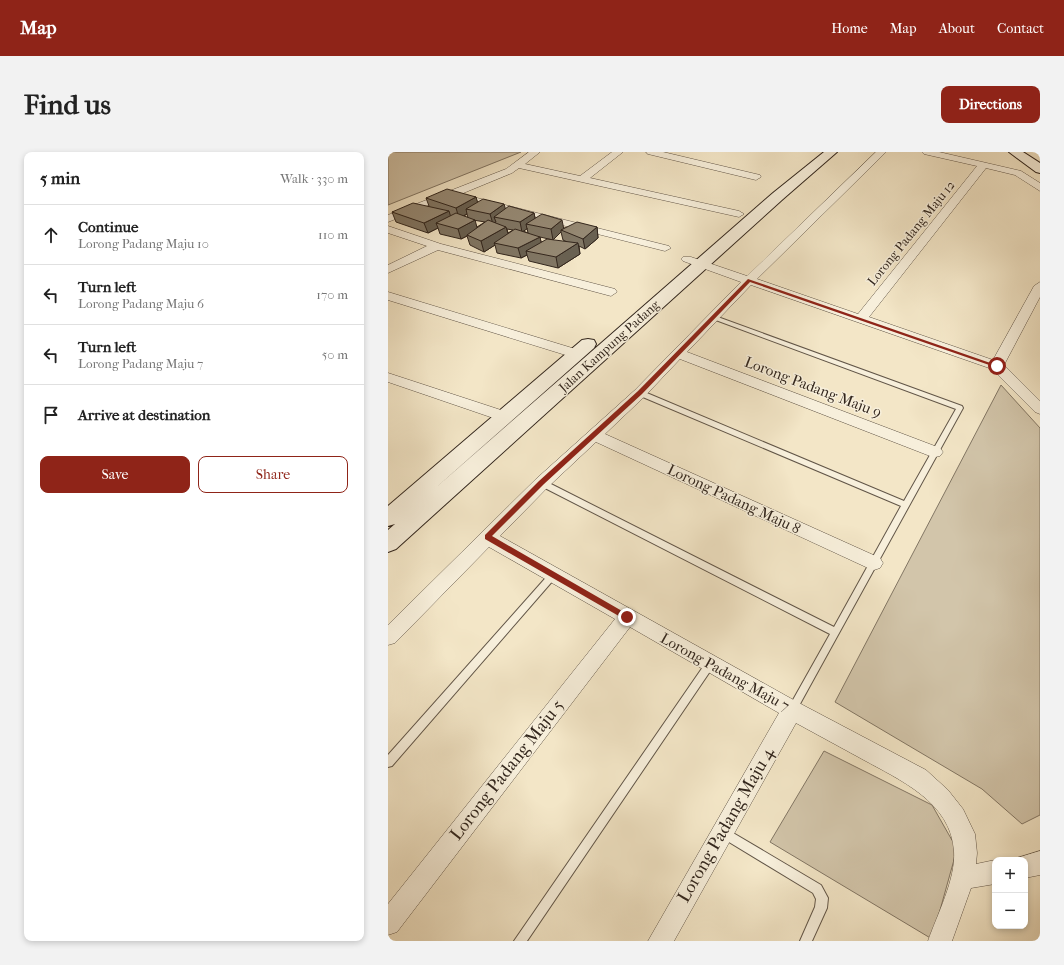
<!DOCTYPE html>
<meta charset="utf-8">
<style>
body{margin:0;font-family:"IM FELL French Canon",serif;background:#f2f2f2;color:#222}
.controls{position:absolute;right:12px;bottom:12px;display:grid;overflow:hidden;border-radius:8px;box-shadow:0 2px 6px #0003}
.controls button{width:36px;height:36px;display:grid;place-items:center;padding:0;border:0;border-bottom:1px solid #e0e0e0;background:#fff;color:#222;font:20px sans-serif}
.stop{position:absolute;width:12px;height:12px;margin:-9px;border:3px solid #8f2418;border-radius:50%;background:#fff}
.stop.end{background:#8f2418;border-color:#fff;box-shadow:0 1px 4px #0008}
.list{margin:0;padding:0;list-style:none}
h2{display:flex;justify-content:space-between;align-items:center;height:52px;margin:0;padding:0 16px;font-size:17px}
h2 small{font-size:13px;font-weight:400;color:#767676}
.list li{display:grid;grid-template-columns:26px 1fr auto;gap:12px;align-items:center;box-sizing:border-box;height:60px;padding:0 16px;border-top:1px solid #e0e0e0}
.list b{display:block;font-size:15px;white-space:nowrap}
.list p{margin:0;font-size:13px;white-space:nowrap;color:#767676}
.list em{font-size:13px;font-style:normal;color:#767676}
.actions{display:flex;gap:8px;padding:12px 16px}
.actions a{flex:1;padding:9px 0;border:1px solid #8f2418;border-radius:8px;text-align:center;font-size:14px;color:#8f2418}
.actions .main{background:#8f2418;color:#fff}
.icon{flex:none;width:22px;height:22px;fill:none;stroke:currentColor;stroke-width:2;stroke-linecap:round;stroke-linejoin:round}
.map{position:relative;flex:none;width:652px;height:789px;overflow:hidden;border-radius:8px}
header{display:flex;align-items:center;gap:24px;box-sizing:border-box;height:56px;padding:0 20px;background:#8f2418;color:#fff}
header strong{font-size:19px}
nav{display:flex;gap:22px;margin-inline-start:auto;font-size:14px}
.intro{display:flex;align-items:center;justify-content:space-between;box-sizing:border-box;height:96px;padding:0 24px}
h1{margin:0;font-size:28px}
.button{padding:10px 18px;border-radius:8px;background:#8f2418;color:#fff;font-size:14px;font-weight:700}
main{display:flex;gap:24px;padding:0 24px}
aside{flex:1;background:#fff;border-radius:8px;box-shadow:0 2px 6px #0003}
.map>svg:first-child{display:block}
.green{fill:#d2c5aa;stroke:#827664}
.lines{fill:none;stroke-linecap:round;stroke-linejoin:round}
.lane-casing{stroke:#625648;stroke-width:2}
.street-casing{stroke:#625648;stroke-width:1}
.secondary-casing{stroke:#32261d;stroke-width:2}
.lane{fill:#f7efdb;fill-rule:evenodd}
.street{fill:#f7efdb;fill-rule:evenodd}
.secondary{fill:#f7efdb;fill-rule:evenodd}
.wall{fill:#817765;stroke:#32261d;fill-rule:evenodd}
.shaded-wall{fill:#696152;stroke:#32261d}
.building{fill:#968a75;stroke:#32261d}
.route{fill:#8f2418}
.labels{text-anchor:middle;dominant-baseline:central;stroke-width:3;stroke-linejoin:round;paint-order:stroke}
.far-street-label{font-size:13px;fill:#32261d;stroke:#f7efdb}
.street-label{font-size:15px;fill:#32261d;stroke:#f7efdb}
.near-street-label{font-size:18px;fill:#32261d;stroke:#f7efdb}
</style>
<header>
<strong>Map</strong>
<nav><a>Home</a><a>Map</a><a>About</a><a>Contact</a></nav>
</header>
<div class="intro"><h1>Find us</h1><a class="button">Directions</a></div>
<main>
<aside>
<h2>5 min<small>Walk · 330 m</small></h2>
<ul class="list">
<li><svg class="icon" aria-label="ahead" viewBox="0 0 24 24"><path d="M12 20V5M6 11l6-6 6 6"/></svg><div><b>Continue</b><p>Lorong Padang Maju 10</p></div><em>110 m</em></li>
<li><svg class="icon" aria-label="left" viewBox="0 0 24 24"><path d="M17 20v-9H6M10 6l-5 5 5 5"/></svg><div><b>Turn left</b><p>Lorong Padang Maju 6</p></div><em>170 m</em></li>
<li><svg class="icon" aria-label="left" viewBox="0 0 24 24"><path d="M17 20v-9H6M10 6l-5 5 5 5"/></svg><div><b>Turn left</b><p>Lorong Padang Maju 7</p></div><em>50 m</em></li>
<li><svg class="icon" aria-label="arrive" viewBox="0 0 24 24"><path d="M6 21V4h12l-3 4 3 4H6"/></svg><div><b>Arrive at destination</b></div></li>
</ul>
<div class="actions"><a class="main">Save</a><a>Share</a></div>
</aside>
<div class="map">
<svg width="652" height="789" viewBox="0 0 652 789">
<rect width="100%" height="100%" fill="#f3e6c7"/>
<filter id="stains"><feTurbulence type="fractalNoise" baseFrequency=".005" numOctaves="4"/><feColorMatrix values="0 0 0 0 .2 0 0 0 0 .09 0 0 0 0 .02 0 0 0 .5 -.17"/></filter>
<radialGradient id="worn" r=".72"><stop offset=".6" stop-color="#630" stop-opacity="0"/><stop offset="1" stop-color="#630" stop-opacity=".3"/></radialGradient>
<path class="green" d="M0,0H133L0,53Z
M613,233L652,276V663L634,672L594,637L447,550Z
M436,599L544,653L569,697L544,787L382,690Z"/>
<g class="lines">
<g class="lane-casing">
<path id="lane" d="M327,164L574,254L575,256L407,561L404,563L401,561L399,558L401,555L442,482L151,333L150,331L154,328L157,329L446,475L513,354L250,243L249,241L252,239H254L516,349L568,257L325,167V165Z
M165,420L168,421L169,423L168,425L4,614L0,615V603L162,421Z
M322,508L325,509L327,512L325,515L139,789H126L319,509Z
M335,675L433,733L440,746L439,756L424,789H412L427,755L428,747L425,741L331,684L330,680L331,676Z"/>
</g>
<g class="street-casing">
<path id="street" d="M141,0H152L137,12L192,24L224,0H235L202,26L351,59L356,62L351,65L131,16L124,21L73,42L281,94L283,96L277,99L63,45L0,70V63L118,17Z
M258,0H275L372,23L373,25L368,28L260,2Z
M488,0H498L369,127L470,162L589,14L536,2L534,0H551L633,19L652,31V39L627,23L598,16L481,165L605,208L646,134L652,130V145L616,213L652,249V262L647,260L604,217L363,133L299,200L552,296L555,300L552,304L547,305L542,304L292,207L257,244L217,282L492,406L495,411L492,416L486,418L480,416L208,290L160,335L112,384L411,551L538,618L560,638L575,657L587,682L589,701L588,712L607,708V732L583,736L564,789H540C549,763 568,727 566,699C563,650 512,628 474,607C452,595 430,583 408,571L286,789H260L391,561L242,475L9,780L0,783V752L227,467L101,395L7,491L0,493V473L148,327L247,238L353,130L295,109L293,107L295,105H303L359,124Z
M0,74L53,92L227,137L229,140L223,144L50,98L0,121V113L39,94L0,81Z
M0,140L194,199L196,202L194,205H184L0,148Z
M0,221L122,261L124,265L122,269L117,270L0,230Z
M652,699V723L637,726V708H628L629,706Z"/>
</g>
<g class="secondary-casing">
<path id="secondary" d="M436,0H449L395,47L8,397L0,400V378L7,372L0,374V354L194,188L200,187L206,188L208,192L206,196L44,339L385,41Z
M621,0H635L652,11V21L648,20Z"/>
</g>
<use href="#lane" class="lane"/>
<use href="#street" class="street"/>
<use href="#secondary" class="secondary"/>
</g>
<path class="wall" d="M88,45L89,50L117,57L146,61L147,66L176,76L209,75L210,86L197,97L191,94L192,102L170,116L141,109L139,103L133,106L109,101L107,93L96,100L82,93L79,84L73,87L52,82L50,76L40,81L8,70L4,60L41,54L38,46ZM79,62L80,66L76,64ZM85,68L97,70L89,75ZM139,76L140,81L135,79ZM119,77L125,78L120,81ZM173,80L175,88L179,90H153L152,85L165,88Z"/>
<path class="shaded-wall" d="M88,45L91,55L78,57L79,62L71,66L68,56Z
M116,52L119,62L106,65L108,70L105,72L102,62Z
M61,59L64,69L48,71L50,76L40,81L36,71Z
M146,61L148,71L138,72L139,77L134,80L132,70Z
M87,68L90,79L79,83V84L73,87L70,77Z
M174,68L176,78H173V80L165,88L163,77Z
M118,75L121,85L106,91L107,93L96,100L93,89Z
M209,75L210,86L197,97L195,87Z
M152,85L154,95L138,99L139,103L133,106L130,96Z
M190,91L192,102L170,116L168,105Z"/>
<path class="building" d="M59,37L88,45L68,56L38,46Z
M95,47L116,52L102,62L78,57Z
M25,51L61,59L36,71L4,60Z
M121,54L146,61L132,70L106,65Z
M68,61L87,68L70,77L48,71Z
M154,62L174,68L163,77L138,72Z
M100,68L118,75L93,89L79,83Z
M189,70L209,75L195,87L173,78Z
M127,77L152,85L130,96L106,91Z
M159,87L190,91L168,105L138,99Z"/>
<path class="route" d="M360,127L611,214L607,215L362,130L254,242L156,332L104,384L241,463V467H236L97,387V383L151,329L250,239Z"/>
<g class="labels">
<g class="far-street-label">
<text transform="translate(523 81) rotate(-51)">Lorong Padang Maju 12</text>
<text transform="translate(221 194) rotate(-42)">Jalan Kampung Padang</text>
</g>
<g class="street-label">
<text transform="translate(425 235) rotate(21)">Lorong Padang Maju 9</text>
<text transform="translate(346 347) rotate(25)">Lorong Padang Maju 8</text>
<text transform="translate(337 520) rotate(29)">Lorong Padang Maju 7</text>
</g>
<g class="near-street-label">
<text transform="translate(119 618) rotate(-52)">Lorong Padang Maju 5</text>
<text transform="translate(338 673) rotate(-60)">Lorong Padang Maju 4</text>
</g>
</g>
<rect width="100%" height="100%" filter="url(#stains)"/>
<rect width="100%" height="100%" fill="url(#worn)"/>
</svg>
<div class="controls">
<button>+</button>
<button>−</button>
</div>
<div class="stop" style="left:609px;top:214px"></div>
<div class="stop end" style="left:239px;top:465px"></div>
</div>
</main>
